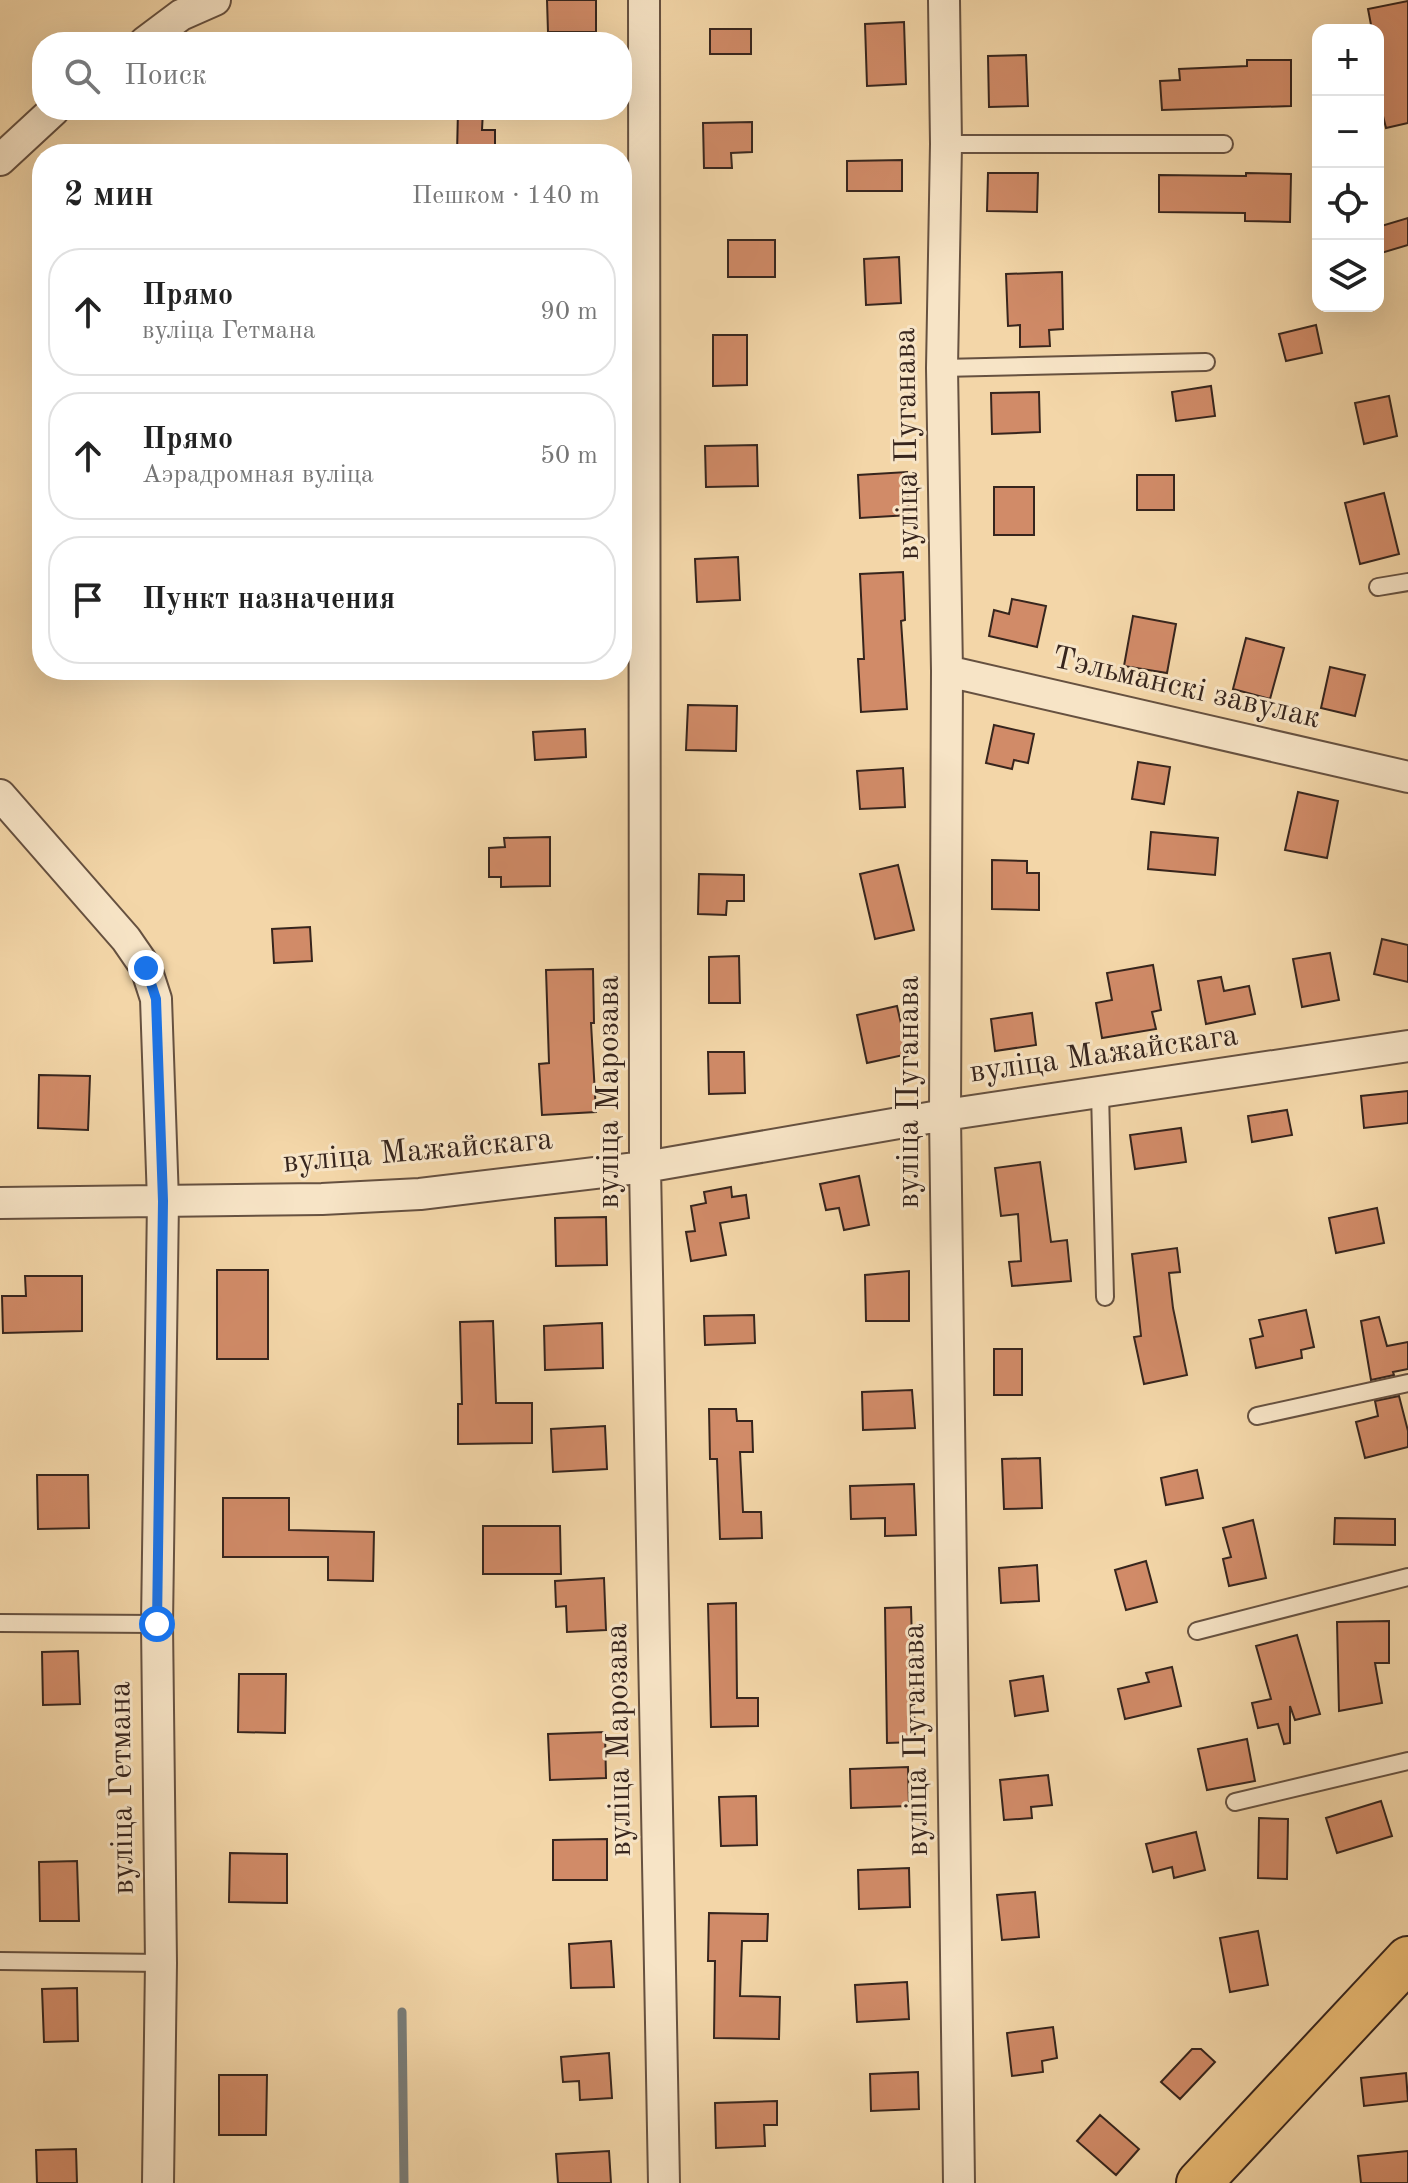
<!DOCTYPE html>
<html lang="ru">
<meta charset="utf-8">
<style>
body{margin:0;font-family:"Old Standard TT",serif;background:#f2f2f2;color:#222}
.controls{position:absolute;right:24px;top:24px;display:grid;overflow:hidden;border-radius:16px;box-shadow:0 8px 32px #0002}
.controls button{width:72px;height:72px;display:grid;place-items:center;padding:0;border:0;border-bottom:2px solid #e0e0e0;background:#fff;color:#222;font:40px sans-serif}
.stop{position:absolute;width:24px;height:24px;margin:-18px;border:6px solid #1a73e8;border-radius:50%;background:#fff}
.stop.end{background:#1a73e8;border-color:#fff;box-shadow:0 2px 8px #0008}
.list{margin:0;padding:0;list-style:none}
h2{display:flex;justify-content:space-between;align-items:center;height:104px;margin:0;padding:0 32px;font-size:34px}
h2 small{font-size:26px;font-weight:400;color:#767676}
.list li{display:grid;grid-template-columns:52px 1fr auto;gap:24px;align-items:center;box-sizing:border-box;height:128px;margin:0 16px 16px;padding:0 16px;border:2px solid #e0e0e0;border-radius:32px}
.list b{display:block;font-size:30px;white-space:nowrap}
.list p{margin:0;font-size:26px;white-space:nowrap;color:#767676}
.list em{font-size:26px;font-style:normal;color:#767676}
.icon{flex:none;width:44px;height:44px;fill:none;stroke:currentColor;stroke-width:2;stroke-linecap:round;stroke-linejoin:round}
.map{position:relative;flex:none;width:1408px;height:2183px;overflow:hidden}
.search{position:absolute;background:#fff;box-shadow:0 8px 32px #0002;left:32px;top:32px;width:600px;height:88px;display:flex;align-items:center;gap:20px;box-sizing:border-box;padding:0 28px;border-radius:32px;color:#767676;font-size:30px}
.panel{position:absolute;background:#fff;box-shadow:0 8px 32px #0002;left:32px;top:144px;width:600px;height:536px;border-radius:32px}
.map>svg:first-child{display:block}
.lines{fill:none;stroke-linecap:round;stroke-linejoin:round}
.stream{stroke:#787c78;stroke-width:9}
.building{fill:#d18b68;stroke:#37251d;stroke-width:2}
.service-casing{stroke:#665140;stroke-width:20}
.minor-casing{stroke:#665140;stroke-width:34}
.primary-casing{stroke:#37251d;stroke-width:48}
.service{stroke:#f7e4c6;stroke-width:16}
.minor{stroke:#f7e4c6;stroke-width:30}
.primary{stroke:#eabb74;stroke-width:44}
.route{stroke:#1a73e8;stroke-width:10}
.labels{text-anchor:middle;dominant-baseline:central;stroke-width:6;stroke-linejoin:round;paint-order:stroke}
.street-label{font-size:32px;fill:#37251d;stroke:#f7e4c6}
</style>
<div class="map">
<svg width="1408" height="2183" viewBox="0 0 1408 2183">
<rect width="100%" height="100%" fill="#f3d6a8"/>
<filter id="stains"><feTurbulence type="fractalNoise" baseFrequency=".0025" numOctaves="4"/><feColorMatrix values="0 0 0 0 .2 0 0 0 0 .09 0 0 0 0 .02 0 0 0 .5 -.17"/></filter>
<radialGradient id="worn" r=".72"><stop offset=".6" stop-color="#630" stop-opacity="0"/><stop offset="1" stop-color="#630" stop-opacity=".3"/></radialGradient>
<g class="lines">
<path class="stream" d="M402,2012L404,2183"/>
</g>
<path class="building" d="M547,0H596V32H548Z
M1408,1V123L1386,128L1378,96V30H1372L1368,9Z
M904,22L906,84L867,86L865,24Z
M710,29H751V54H710Z
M1026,55L1028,106L989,107L988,56Z
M1247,60H1291V106L1162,110L1160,81L1180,80L1179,69L1247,66Z
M458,110H483L482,130H495V154H457Z
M752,122V152L731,153L732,168H704L703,123Z
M902,160V191H847V161Z
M988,173H1038L1037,212L987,211Z
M1246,173L1291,174L1290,222L1245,221V213L1159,212V175L1246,176Z
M1408,218V245L1378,254V227Z
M728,240H775V277H728Z
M899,257L901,303L866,305L864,259Z
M1062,272L1063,329L1049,330L1050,346L1020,347V325L1008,326L1006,274Z
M1316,325L1322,353L1286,361L1279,334Z
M713,335H747V385L713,386Z
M1211,386L1215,416L1176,421L1172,392Z
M1039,392L1040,432L992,434L991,393Z
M1389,396L1397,436L1364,444L1355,403Z
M757,445L758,486L706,487L705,446Z
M907,472L909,515L860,518L858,475Z
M1137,475H1174V510H1137Z
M994,487H1034V535H994Z
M1384,493L1399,554L1360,564L1345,503Z
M738,557L740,600L697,602L695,559Z
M903,572L905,620L901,621L907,709L861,712L858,659H864L860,574Z
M1012,599L1046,606L1037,647L989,636L994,610L1009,614Z
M1133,616L1176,624L1167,673L1124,666Z
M1246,638L1284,648L1270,699L1233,689Z
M1330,667L1365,675L1355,716L1321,708Z
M688,705L737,706L736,751L686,750Z
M994,725L1034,734L1028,763L1014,760L1012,769L986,763Z
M585,729L586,757L535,760L533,732Z
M1138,762L1170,767L1164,804L1132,799Z
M903,768L905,807L860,809L857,771Z
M1298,792L1338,801L1327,858L1285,850Z
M1151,832L1218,838L1215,875L1148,869Z
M550,837V886L501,887V877H489V848L505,847L504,838Z
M992,860L1027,861V873H1039V910L992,909Z
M898,865L914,930L875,939L860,874Z
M699,874L744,875V901H727L726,915L698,914Z
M310,927L312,961L274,963L272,929Z
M1382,939L1408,945V982L1374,974Z
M1330,953L1339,1000L1302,1007L1293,959Z
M739,956L740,1003H709V957Z
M1153,965L1161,1010L1152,1012L1156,1029L1102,1038L1096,1003L1112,1000L1107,973Z
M593,969L594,1023H591L596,1112L542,1115L539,1064L549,1063L546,970Z
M1221,977L1224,991L1249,986L1255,1014L1206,1024L1198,981Z
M897,1006L908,1054L867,1063L857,1015Z
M1032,1013L1036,1045L995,1051L991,1019Z
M708,1052H744L745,1093L709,1094Z
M39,1075L90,1076L88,1130L38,1128Z
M1408,1091V1123L1364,1128L1361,1096Z
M1287,1110L1292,1135L1252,1142L1248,1116Z
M1181,1128L1186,1162L1135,1169L1130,1135Z
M1040,1162L1051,1242L1067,1240L1071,1281L1012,1286L1009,1262L1021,1261L1018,1214L1001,1216L995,1168Z
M859,1176L869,1225L844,1230L839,1208L826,1210L820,1184Z
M731,1187L732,1197L746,1195L749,1218L720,1223L726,1255L691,1261L686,1232L695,1231L691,1206L706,1203L704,1192Z
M1377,1208L1384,1243L1336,1253L1329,1218Z
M606,1217L607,1265L556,1266L555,1218Z
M1177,1248L1180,1272L1169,1273L1173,1308L1187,1375L1144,1384L1134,1337L1141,1336L1132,1254Z
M217,1270H268V1359H217Z
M909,1271V1321H866L865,1275Z
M25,1276H82V1331L3,1333L2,1296H26Z
M1306,1310L1314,1347L1301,1350L1302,1358L1256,1368L1250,1339L1263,1336L1259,1320Z
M754,1315L755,1343L705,1345L704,1316Z
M1379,1317L1387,1346L1408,1342V1369L1393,1372L1394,1375L1371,1380L1361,1321Z
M493,1321L496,1403H532V1443L458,1444V1404H462L460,1322Z
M602,1323L603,1368L545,1370L544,1326Z
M994,1349H1022V1395H994Z
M912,1390L915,1428L863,1430L862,1392Z
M1399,1396L1408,1431V1447L1365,1458L1356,1422L1378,1416L1375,1401Z
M709,1409H736L737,1421H752L753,1452H740L743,1512H761L762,1538L720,1539L717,1459H710Z
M605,1426L607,1469L553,1472L551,1429Z
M1040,1458L1042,1508L1004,1509L1002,1459Z
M1197,1470L1203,1498L1166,1505L1161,1478Z
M37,1475H88L89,1528L38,1529Z
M914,1484L916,1535L885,1536V1518L851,1519L850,1486Z
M223,1498H289V1530L374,1532L373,1581L328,1580V1557H223Z
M1335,1518L1395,1519V1545L1334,1544Z
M1253,1520L1266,1578L1229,1586L1223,1559L1231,1557L1223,1528Z
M483,1526H560L561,1574H483Z
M1146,1561L1157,1602L1126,1610L1115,1570Z
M1037,1565L1039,1601L1001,1603L999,1568Z
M604,1578L606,1630L567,1632L566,1606L556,1607L555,1581Z
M736,1603L737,1698H758V1726L711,1727L708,1604Z
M911,1607L915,1742L887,1743L885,1608Z
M1389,1621V1663H1375L1382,1703L1339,1711L1337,1622Z
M1297,1635L1320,1714L1295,1720L1290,1706V1743L1284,1744L1278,1724L1258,1728L1252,1703L1271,1699L1256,1646Z
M78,1651L80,1704L43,1705L42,1652Z
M1172,1667L1181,1706L1125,1719L1118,1689L1149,1682L1146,1673Z
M239,1674H286L285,1733L238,1732Z
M1043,1676L1048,1711L1015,1716L1010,1681Z
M605,1732L606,1778L550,1780L548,1734Z
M1247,1739L1255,1781L1207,1790L1198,1749Z
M908,1767L909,1806L851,1808L850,1769Z
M1048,1775L1052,1805L1031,1807L1032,1818L1004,1820L1000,1780Z
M756,1796L757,1845L721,1846L719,1797Z
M1381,1801L1392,1836L1337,1853L1326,1818Z
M1259,1818L1288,1819L1287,1879L1258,1878Z
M1196,1832L1205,1870L1174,1878L1172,1867L1153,1872L1146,1844Z
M607,1839V1880H553V1840Z
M230,1853L287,1854V1903L229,1902Z
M77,1861L79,1921H40L39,1862Z
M909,1868L910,1907L859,1909L858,1870Z
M1035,1892L1039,1937L1002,1940L997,1895Z
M709,1913L768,1914L767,1941H742L740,1996L780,1997L779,2039L714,2038L715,1961H708Z
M1258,1931L1268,1985L1230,1992L1220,1938Z
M611,1941L614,1987L571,1988L569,1944Z
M907,1982L909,2019L857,2022L855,1985Z
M77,1988L78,2041L44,2042L42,1989Z
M1053,2027L1057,2058L1042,2061L1043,2072L1012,2076L1007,2033Z
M1192,2049H1201L1215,2062L1180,2099L1161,2082Z
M609,2053L612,2098L580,2100L579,2081L563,2082L561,2057Z
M918,2072L919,2109L871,2111L870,2074Z
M1406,2073L1408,2101L1364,2106L1361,2078Z
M219,2075H267L266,2135H219Z
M777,2101V2125H764L765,2146L716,2148L715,2103Z
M1100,2115L1139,2149L1116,2175L1077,2141Z
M76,2149L77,2183H37L36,2150Z
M609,2151L611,2183H558L556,2154Z
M1408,2151V2183H1361L1358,2156Z"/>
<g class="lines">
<g class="service-casing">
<path id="service" d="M946,144H1224
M942,368L1206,362
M1378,587L1408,582
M1100,1092L1105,1297
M1257,1416L1408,1383
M0,1623L157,1624
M1197,1631L1408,1577
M1235,1802L1408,1761
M0,1961L161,1963"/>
</g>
<g class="minor-casing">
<path id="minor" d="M644,0L645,1167L664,2183
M944,0L946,144L942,368L947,671L945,1115L959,2183
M145,42L181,15L215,0
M0,160L54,110
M947,671L1408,777
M0,795L126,939L146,968L156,999L163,1201L157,1624L161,1963L158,2183
M0,1203L322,1199L420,1194L645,1167L945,1115L1408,1046"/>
</g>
<g class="primary-casing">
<path id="primary" d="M1199,2183L1408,1959"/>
</g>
<use href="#service" class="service"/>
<use href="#minor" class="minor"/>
<use href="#primary" class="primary"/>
</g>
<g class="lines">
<path class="route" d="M146,968L156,999L163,1201L157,1624"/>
</g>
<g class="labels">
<g class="street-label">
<text transform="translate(908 444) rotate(-91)">вуліца Пуганава</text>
<text transform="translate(1186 689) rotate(13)">Тэльманскі завулак</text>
<text transform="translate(1104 1055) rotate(-8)">вуліца Мажайскага</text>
<text transform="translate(610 1092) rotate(-90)">вуліца Марозава</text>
<text transform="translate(910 1092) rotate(-90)">вуліца Пуганава</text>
<text transform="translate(418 1152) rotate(-5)">вуліца Мажайскага</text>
<text transform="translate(620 1740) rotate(-91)">вуліца Марозава</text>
<text transform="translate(917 1740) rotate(-91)">вуліца Пуганава</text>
<text transform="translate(123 1788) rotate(-91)">вуліца Гетмана</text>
</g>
</g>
<rect width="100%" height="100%" filter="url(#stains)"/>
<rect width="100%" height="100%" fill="url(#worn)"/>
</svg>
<div class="controls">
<button>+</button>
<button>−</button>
<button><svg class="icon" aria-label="locate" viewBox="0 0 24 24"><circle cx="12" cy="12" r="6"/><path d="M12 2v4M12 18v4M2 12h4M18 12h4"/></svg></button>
<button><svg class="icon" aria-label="layers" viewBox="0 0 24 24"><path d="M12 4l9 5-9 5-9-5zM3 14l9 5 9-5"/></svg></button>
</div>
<div class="stop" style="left:157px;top:1624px"></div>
<div class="stop end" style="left:146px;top:968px"></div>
<div class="search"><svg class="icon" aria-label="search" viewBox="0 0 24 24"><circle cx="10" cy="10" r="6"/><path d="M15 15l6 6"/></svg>Поиск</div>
<section class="panel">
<h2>2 мин<small>Пешком · 140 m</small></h2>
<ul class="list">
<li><svg class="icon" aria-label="ahead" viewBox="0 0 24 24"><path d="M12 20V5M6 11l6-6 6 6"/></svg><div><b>Прямо</b><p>вуліца Гетмана</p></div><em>90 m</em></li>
<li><svg class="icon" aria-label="ahead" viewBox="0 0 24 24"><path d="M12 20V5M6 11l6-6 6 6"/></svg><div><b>Прямо</b><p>Аэрадромная вуліца</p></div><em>50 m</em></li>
<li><svg class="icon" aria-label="arrive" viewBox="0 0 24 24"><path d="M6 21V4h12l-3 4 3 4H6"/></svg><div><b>Пункт назначения</b></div></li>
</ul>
</section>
</div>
